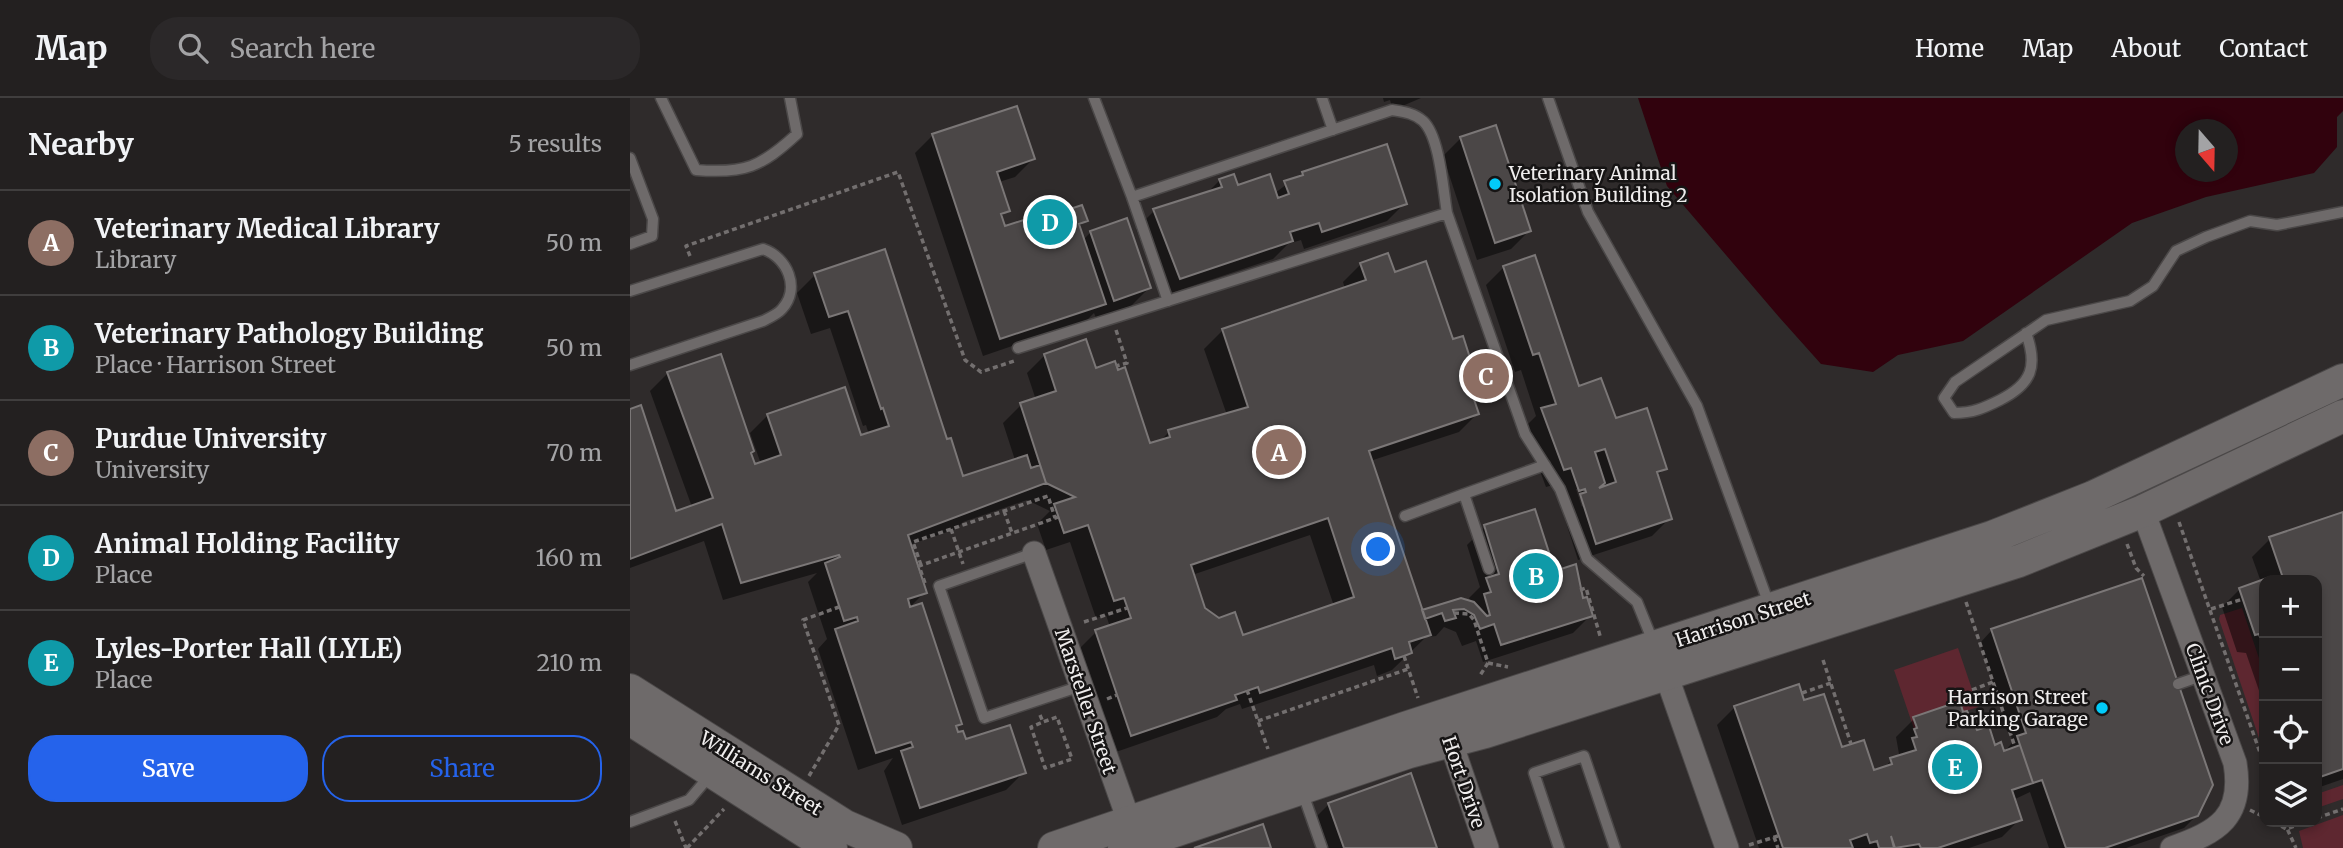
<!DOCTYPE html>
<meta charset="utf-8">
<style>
body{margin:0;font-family:Merriweather,serif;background:#2b2829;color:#f1f3f6}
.controls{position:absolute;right:21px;bottom:21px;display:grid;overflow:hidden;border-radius:14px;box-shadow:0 4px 10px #0003}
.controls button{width:63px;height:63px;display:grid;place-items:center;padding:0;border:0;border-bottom:2px solid #403e3e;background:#232020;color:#f1f3f6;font:35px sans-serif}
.compass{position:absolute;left:1545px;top:21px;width:63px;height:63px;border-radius:50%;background:#232020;box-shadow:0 4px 10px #0003;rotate:160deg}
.you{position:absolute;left:749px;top:452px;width:24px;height:24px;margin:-18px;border:5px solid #fff;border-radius:50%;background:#1a73e8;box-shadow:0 0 0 10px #1a73e833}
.badge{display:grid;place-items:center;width:46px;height:46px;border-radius:50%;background:#2563eb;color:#fff;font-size:23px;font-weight:700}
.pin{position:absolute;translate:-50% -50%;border:4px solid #fff;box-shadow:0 2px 7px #0006}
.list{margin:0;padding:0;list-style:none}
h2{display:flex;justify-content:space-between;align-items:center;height:91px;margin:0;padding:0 28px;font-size:30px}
h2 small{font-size:23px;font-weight:400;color:#a3a3a5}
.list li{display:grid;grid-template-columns:46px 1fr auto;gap:21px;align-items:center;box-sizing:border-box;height:105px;padding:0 28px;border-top:2px solid #403e3e}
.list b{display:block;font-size:26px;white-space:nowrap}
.list p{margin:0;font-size:23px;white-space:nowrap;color:#a3a3a5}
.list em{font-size:23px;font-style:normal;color:#a3a3a5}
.actions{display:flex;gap:14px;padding:21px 28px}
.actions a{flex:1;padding:16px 0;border:2px solid #2563eb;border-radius:28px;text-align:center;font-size:24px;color:#2563eb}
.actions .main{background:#2563eb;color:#fff}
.icon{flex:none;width:38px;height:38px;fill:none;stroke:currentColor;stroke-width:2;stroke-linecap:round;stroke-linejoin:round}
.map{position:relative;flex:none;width:1713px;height:750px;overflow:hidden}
header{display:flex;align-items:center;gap:42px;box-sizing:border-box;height:98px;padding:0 35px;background:#232020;border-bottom:2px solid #403e3e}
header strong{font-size:33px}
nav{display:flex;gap:38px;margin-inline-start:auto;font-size:24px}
.search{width:490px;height:63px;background:#2b2829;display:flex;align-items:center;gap:18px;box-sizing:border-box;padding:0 24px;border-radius:28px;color:#a3a3a5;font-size:26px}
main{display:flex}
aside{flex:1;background:#232020}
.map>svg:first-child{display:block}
.green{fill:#5e2730}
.water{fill:#31020d;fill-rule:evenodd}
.shadow{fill:#0007;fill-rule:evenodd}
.building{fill:#4b4747;stroke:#7b7777;stroke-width:2;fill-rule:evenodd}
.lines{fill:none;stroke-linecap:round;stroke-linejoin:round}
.service-casing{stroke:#4b4848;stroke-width:13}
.minor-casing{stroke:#4b4848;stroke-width:25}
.secondary-casing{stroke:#4b4848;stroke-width:34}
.path{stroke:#736f6f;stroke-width:3.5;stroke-dasharray:5 3.5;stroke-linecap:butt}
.service{stroke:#6e6a6a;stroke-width:10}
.minor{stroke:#6e6a6a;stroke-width:23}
.secondary{stroke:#6e6a6a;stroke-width:32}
.poi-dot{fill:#02cbf9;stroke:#161414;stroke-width:2.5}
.labels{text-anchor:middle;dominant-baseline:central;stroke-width:5;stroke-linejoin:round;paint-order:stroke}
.poi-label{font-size:19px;fill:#efeded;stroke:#161414;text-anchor:start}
.street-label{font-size:19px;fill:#efeded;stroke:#161414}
</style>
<header>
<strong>Map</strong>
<div class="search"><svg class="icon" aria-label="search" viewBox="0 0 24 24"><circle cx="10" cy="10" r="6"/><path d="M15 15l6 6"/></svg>Search here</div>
<nav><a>Home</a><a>Map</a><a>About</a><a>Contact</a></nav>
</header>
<main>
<aside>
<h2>Nearby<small>5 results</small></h2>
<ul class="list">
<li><span class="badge" style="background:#8d6e63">A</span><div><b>Veterinary Medical Library</b><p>Library</p></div><em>50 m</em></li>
<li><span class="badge" style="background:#0f9aa8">B</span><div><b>Veterinary Pathology Building</b><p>Place · Harrison Street</p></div><em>50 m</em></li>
<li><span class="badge" style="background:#8d6e63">C</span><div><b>Purdue University</b><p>University</p></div><em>70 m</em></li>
<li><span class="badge" style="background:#0f9aa8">D</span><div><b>Animal Holding Facility</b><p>Place</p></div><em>160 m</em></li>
<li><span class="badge" style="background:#0f9aa8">E</span><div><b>Lyles-Porter Hall (LYLE)</b><p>Place</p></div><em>210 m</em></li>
</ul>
<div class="actions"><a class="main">Save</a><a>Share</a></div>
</aside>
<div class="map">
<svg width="1713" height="750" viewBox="0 0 1713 750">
<rect width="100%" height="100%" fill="#2f2b2b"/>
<path class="green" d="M1612,510L1634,575V655L1589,521L1590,517Z
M1328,550L1348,609L1333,614L1330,604L1283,620L1287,630L1284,631L1264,572Z
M1713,687V701L1687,710V696Z
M1713,717V750H1673L1669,733Z"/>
<path class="water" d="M1008,0H1713V13L1707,19V49L1684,75L1576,99L1502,125L1333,243L1268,257L1243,274L1191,266L1149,219L1037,88ZM1556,32H1598V74H1556Z"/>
<path class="shadow" d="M753,0H791L763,12L760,2L754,4Z
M303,37L403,61L385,79L369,84L378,112L371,119L374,130L456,122L449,129L453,142L461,134L519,190L501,208L466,220L464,215L456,223L353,258L285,55Z
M831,40L899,133L881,151L847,162L813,58Z
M755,48L775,105L757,123L674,151L671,142L658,146L643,161L532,198L506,131L524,113L577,95L590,82L607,89L645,95L672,75Z
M254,153L316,343L332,380L385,362L373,325L391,307L406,302L397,275L415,257L465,272L519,348L528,345L539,334L597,317L574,251L592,233L715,191L713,184L731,166L763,176L840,265L832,273L847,316L829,334L740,363L791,514L841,505L839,500L850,489L837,447L855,429L924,475L952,503L961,517L943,535L853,564L846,543L832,548L826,534L814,529L806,538L796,539L762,572L747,578L744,567L612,611L610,606L596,611L587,619L483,655L448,552L466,534L480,529L476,517L466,520L440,444L416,452L407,426L420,413L397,402L333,424L326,431L279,447L295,494L278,511L330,625L325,631L335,643L394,674L376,692L272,727L254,673L263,660L228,672L188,551L197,541L178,484L187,475L93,502L74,443L0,470V313L45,415L62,409L20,293L38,275L120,356L124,368L131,366L120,335L138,317L230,340L239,337L236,327L233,328L200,230L181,236L167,195L185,177ZM680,437L704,508L612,539L574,512L562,477Z
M874,169L948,290L1035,370L1027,378L1040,420L1022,438L948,462L933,415L941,407L931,410L923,387L916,389L894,330L906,318L891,272L885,274L856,187ZM950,390L955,406L952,409L946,391Z
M1713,416V681L1687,690V482H1634V607L1616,555L1607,554L1592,509L1610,491L1631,484L1622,459L1640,441Z
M1362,532L1567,717L1554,730L1496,750H1419L1400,694L1383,702L1390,721L1372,739L1339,750H1129L1087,627L1105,609L1211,652L1243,674L1252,671L1269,656L1266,639L1284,621L1332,616L1347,634L1373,655L1383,644L1350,545Z
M699,706L805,750H690L681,724Z"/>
<path class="building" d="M387,8L405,61L367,74L380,113L371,116L375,128L403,119L404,123L452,107L458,123L449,126L476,206L370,241L302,36Z
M866,27L901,133L865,145L830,39Z
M757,46L777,106L692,134L689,125L660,134L663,143L550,181L523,111L592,89L589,81L604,76L608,87L640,76L648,100L659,96L654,83L673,77L672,74Z
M497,120L521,190L484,203L460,133Z
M255,151L317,341L321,340L333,378L397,357L401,370L410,367L416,385L278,437L297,495L278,501L280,509L292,505L332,626L326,628L328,634L333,633L336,641L380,627L396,675L290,710L271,653L283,649L281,644L246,655L205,531L228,523L227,519L214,523L195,465L210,459L209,457L111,485L92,426L0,461V311L11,307L46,413L83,400L37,274L91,256L124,353L121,355L125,366L151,357L137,316L215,289L231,337L259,328L253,310L251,311L218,213L199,219L184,175Z
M758,155L765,174L796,163L823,241L833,238L842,266L833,269L849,316L739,353L801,537L779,544L782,555L774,558L765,561L762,550L630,595L628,589L605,597L607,602L501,638L465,532L501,520L494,500L484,503L458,427L434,435L424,406L445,399L416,385L390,305L426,293L414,256L456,241L466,270L485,263L488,272L495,269L520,345L540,339L538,332L618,309L592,231L736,182L730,165ZM698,420L724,499L613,537L605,514L589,520L575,510L561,467Z
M905,157L949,288L971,280L986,320L1017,310L1037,371L1027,374L1042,421L966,446L950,396L956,394L955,391L949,393L941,370L934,372L911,310L926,306L909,255L903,257L873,168ZM975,351L986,384L969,390L975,385L965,354Z
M905,411L925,473L946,466L953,500L957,499L963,518L871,547L864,526L850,531L844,517L834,511L823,512L826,520L815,523L812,515L795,521L792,512L831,500L844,504L857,518L860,517L854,496L861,494L856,480L869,476L854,427Z
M1713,414V671L1687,680V482H1646L1653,480L1639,439Z
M1640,479L1642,482H1634V538L1630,539L1629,536L1625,537L1609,490Z
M1512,480L1583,687L1568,718L1475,750H1436L1412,682L1403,685L1390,647L1387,638L1396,635L1361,531Z
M1169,586L1174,602L1194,596L1212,649L1234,642L1244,672L1262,666L1260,660L1286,652L1282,640L1287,639L1284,631L1287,630L1283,619L1330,603L1333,614L1337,613L1347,632L1359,628L1365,647L1371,644L1374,653L1390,647L1403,685L1382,692L1392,722L1308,750H1291L1289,746L1265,750L1261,738L1264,750H1249L1247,743L1240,745L1237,736L1220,742L1223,750H1153L1104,608Z
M781,675L807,750H714L698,705Z
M633,726L641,750H564Z"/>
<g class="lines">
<g class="service-casing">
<path id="service" d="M31,0L66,72C115,76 131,69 167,36L160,0
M464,0L502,99
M692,0L703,32
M918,0L958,114L1067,308L1140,509
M0,60L23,121L22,138L0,146
M0,193L133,151C157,159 171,190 152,211C148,216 139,220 133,223L0,267
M538,203L502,99L762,12C774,14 784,15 793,23C810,39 813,92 817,115
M1396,235C1408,268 1402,286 1370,302C1354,310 1343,315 1324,315L1314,300L1325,284L1416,222L1500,203L1523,188L1546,153L1576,139L1620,123L1647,127L1713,114
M388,250L817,115L895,336L930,391L957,461L1007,504L1024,546
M775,418L834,396
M404,455L309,488L354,620L451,588
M859,471L834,396L915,367
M1548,586L1574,577
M672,693L692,750
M0,724L59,702L82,675
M929,750L904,675L954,658L985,750"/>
</g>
<g class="minor-casing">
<path id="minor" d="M1513,413L1605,665C1614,719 1588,734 1542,750
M404,455L504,737
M1031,562L1097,750
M816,630L857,750"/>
</g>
<g class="secondary-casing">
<path id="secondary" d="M0,592L215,728L266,750
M0,621L201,750
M424,750L775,630L1362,439L1463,399L1713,282
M494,750L779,654L855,634L1389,463L1513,413L1713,318"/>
</g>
<path class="path" d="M60,158L56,148L268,74L335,262L351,274L384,263
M486,232L497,265L486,268
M374,413L382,435
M1549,424L1634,666
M321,431L333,466
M1497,446L1506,470L1514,478
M291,467L283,444L418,398L425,420
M295,485L289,468L428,419
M950,492L956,490L971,541
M1336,504L1385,649
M1581,511L1613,501
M824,515L839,516L844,522L858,565L849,579
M454,524L497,510
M774,558L788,600
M1193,562L1221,646
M858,565L878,569
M617,592L638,651
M1342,592L1363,584
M1172,595L1201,585
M477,601L487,597
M410,617L413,624L427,619L442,661L415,670L401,629L413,624
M628,623L778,571
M179,678L209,627L173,522L209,509
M1620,712L1634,719
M1687,720L1713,711
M45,723L56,750
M1644,724L1656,731L1677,724
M1654,724L1666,750
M1144,739L1148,750
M1119,747L1148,738
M57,750L94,711"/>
<use href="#service" class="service"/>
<use href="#minor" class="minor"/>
<use href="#secondary" class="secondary"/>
</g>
<g class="poi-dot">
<circle cx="865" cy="86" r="7"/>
<circle cx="1472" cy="610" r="7"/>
</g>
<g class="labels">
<g class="poi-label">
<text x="879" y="75">Veterinary Animal<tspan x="879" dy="22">Isolation Building 2</tspan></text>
<text x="1458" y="599" text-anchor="end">Harrison Street<tspan x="1458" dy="22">Parking Garage</tspan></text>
</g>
<g class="street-label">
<text transform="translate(1113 521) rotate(-18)">Harrison Street</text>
<text transform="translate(1580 596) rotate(70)">Clinic Drive</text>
<text transform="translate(456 603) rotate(71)">Marsteller Street</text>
<text transform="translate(131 675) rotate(32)">Williams Street</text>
<text transform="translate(834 684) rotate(71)">Hort Drive</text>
</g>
</g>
</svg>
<div class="controls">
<button>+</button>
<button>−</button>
<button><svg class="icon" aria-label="locate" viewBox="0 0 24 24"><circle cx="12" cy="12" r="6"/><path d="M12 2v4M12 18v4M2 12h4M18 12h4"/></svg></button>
<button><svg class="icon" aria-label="layers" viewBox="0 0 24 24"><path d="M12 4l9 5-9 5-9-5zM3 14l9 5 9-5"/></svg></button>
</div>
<svg class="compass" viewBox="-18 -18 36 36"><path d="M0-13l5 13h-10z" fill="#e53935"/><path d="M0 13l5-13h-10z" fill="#a3a3a5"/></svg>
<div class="you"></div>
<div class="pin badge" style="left:649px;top:354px;background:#8d6e63">A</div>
<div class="pin badge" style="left:906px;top:478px;background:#0f9aa8">B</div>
<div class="pin badge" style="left:856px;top:278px;background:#8d6e63">C</div>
<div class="pin badge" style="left:420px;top:124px;background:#0f9aa8">D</div>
<div class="pin badge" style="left:1325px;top:669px;background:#0f9aa8">E</div>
</div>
</main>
